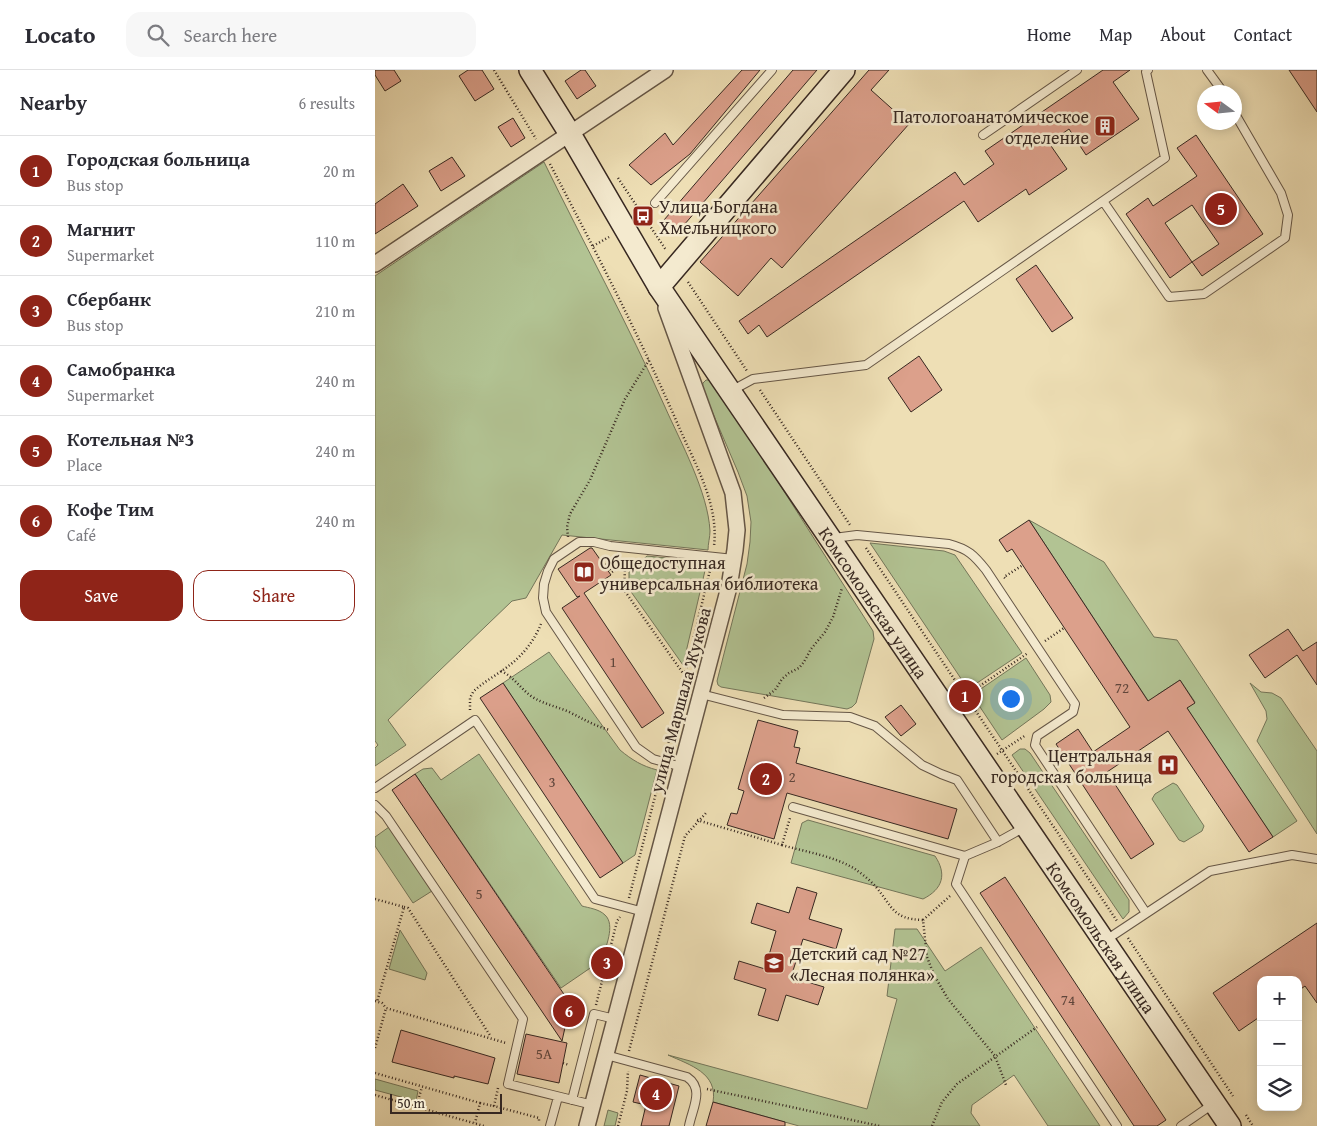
<!DOCTYPE html>
<meta charset="utf-8">
<style>
body{margin:0;font-family:"Gentium Book Plus",serif;background:#f7f7f7;color:#2b2b33}
.controls{position:absolute;right:15px;bottom:15px;display:grid;overflow:hidden;border-radius:10px;box-shadow:0 2px 12px #0003}
.controls button{width:45px;height:45px;display:grid;place-items:center;padding:0;border:0;border-bottom:1px solid #e1e1e2;background:#fff;color:#2b2b33;font:25px sans-serif}
.compass{position:absolute;left:822px;top:15px;width:45px;height:45px;border-radius:50%;background:#fff;box-shadow:0 2px 12px #0003;rotate:285deg}
.scale{position:absolute;left:15px;bottom:12px;width:112px;box-sizing:border-box;padding-left:5px;border:2px solid #372821;border-top:0;font-size:14px;line-height:18px;white-space:nowrap;color:#372821;-webkit-text-stroke:4px #f4eacf;paint-order:stroke}
.you{position:absolute;left:635px;top:628px;width:18px;height:18px;margin:-12px;border:4px solid #fff;border-radius:50%;background:#1a73e8;box-shadow:0 0 0 8px #1a73e833}
.badge{display:grid;place-items:center;width:32px;height:32px;border-radius:50%;background:#8f2418;color:#fff;font-size:16px;font-weight:700}
.pin{position:absolute;translate:-50% -50%;border:2px solid #fff;box-shadow:0 1px 5px #0006}
.list{margin:0;padding:0;list-style:none}
h2{display:flex;justify-content:space-between;align-items:center;height:65px;margin:0;padding:0 20px;font-size:21px}
h2 small{font-size:16px;font-weight:400;color:#7c7c81}
.list li{display:grid;grid-template-columns:32px 1fr auto;gap:15px;align-items:center;box-sizing:border-box;height:70px;padding:0 20px;border-top:1px solid #e1e1e2}
.list b{display:block;font-size:19px;white-space:nowrap}
.list p{margin:0;font-size:16px;white-space:nowrap;color:#7c7c81}
.list em{font-size:16px;font-style:normal;color:#7c7c81}
.actions{display:flex;gap:10px;padding:15px 20px}
.actions a{flex:1;padding:11px 0;border:1px solid #8f2418;border-radius:15px;text-align:center;font-size:18px;color:#8f2418}
.actions .main{background:#8f2418;color:#fff}
.icon{flex:none;width:28px;height:28px;fill:none;stroke:currentColor;stroke-width:2;stroke-linecap:round;stroke-linejoin:round}
.map{position:relative;flex:none;width:942px;height:1056px;overflow:hidden}
header{display:flex;align-items:center;gap:30px;box-sizing:border-box;height:70px;padding:0 25px;background:#fff;border-bottom:1px solid #e1e1e2}
header strong{font-size:24px}
nav{display:flex;gap:28px;margin-inline-start:auto;font-size:18px}
.search{width:350px;height:45px;background:#f7f7f7;display:flex;align-items:center;gap:12px;box-sizing:border-box;padding:0 18px;border-radius:15px;color:#7c7c81;font-size:19px}
main{display:flex}
aside{flex:1;background:#fff}
.map>svg:first-child{display:block}
.green{fill:#b2c393;stroke:#74765a}
.building{fill:#dca08b;stroke:#372821;fill-rule:evenodd}
.lines{fill:none;stroke-linecap:round;stroke-linejoin:round}
.lane-casing{stroke:#655646;stroke-width:10}
.street-casing{stroke:#655646;stroke-width:18}
.secondary-casing{stroke:#372821;stroke-width:24}
.path{stroke:#372821;stroke-width:2.5;stroke-dasharray:1 2.5;stroke-linecap:butt}
.lane{stroke:#f4eacf;stroke-width:8}
.street{stroke:#f4eacf;stroke-width:15}
.secondary{stroke:#f4eacf;stroke-width:21}
.labels{text-anchor:middle;dominant-baseline:central;stroke-width:5;stroke-linejoin:round;paint-order:stroke}
.number-label{font-size:15px;fill:#60463c}
.poi-label{font-size:18px;fill:#372821;stroke:#f4eacf;text-anchor:start}
.street-label{font-size:18px;fill:#372821;stroke:#f4eacf}
</style>
<header>
<strong>Locato</strong>
<div class="search"><svg class="icon" aria-label="search" viewBox="0 0 24 24"><circle cx="10" cy="10" r="6"/><path d="M15 15l6 6"/></svg>Search here</div>
<nav><a>Home</a><a>Map</a><a>About</a><a>Contact</a></nav>
</header>
<main>
<aside>
<h2>Nearby<small>6 results</small></h2>
<ul class="list">
<li><span class="badge">1</span><div><b>Городская больница</b><p>Bus stop</p></div><em>20 m</em></li>
<li><span class="badge">2</span><div><b>Магнит</b><p>Supermarket</p></div><em>110 m</em></li>
<li><span class="badge">3</span><div><b>Сбербанк</b><p>Bus stop</p></div><em>210 m</em></li>
<li><span class="badge">4</span><div><b>Самобранка</b><p>Supermarket</p></div><em>240 m</em></li>
<li><span class="badge">5</span><div><b>Котельная №3</b><p>Place</p></div><em>240 m</em></li>
<li><span class="badge">6</span><div><b>Кофе Тим</b><p>Café</p></div><em>240 m</em></li>
</ul>
<div class="actions"><a class="main">Save</a><a>Share</a></div>
</aside>
<div class="map">
<svg width="942" height="1056" viewBox="0 0 942 1056">
<rect width="100%" height="100%" fill="#eedfb5"/>
<filter id="stains"><feTurbulence type="fractalNoise" baseFrequency=".004" numOctaves="4"/><feColorMatrix values="0 0 0 0 .2 0 0 0 0 .09 0 0 0 0 .02 0 0 0 .5 -.17"/></filter>
<radialGradient id="worn" r=".72"><stop offset=".6" stop-color="#630" stop-opacity="0"/><stop offset="1" stop-color="#630" stop-opacity=".3"/></radialGradient>
<path class="green" d="M169,92C209,174 253,254 290,337C306,373 333,422 335,461C335,467 333,474 333,480L187,465L151,528L137,531L13,650L31,675L0,696V678L3,675L0,671V206Z
M331,310H335L340,313L498,561L499,569L481,633L477,637L472,639L346,617L343,615L342,611L372,494L375,472L376,452L372,426L363,402L327,318L328,313Z
M654,450L729,492L779,567L802,570L922,751L898,767L812,638L820,632L805,610L782,625L776,635Z
M495,473L569,481L580,485L647,583L593,619Z
M272,486L332,492L308,595L254,519V502Z
M174,582L245,680C257,690 267,696 282,700L260,785L248,793L128,613Z
M651,588L675,625L676,632L669,639L627,670L597,625Z
M875,613L886,622L897,623L906,628L942,681V764L882,671L892,649L891,641Z
M645,679H650L655,683L754,830V842L748,849L637,685Z
M104,684L207,836C214,838 224,839 230,845C241,855 230,878 227,890L186,918L40,704L48,699L57,698L66,710Z
M798,713L802,715L829,756L827,761L809,772L804,770L777,729L780,724Z
M433,750L560,786C572,804 568,819 548,829L416,793L427,753Z
M14,757L57,821L38,833L0,776V767Z
M520,859H542L570,901L606,877L725,1056H673L639,1005L597,1035L596,1043L605,1056H424L338,1032C343,1003 315,995 293,985L492,1039L522,929L512,926Z
M25,860L52,903L50,910L14,899Z
M0,1009L43,1021L41,1031L0,1020Z
M233,1040L243,1043L240,1056H229Z"/>
<path class="building" d="M0,0H19L26,11L10,21L0,5Z
M93,0H107L119,19L100,31L84,6Z
M206,0H210L221,16L202,29L190,11Z
M367,0H385L315,84L276,115L254,95L290,63L298,75Z
M418,0H442L303,162L289,150Z
M494,0H514L496,20L534,54L407,198L396,188L363,226L325,192Z
M728,0H755L738,12L764,49L711,85L694,59L674,73L692,99L654,125L651,119L603,152L589,131L392,267L384,255L373,264L364,251L580,102L589,115L619,94L610,81Z
M914,0H942V42Z
M138,48L150,68L136,77L123,57Z
M821,65L888,164L827,206L817,192L795,208L751,144L773,128L778,136L822,106L802,78ZM817,135L844,174L817,192L790,153Z
M77,87L90,106L66,121L54,101Z
M28,114L43,136L0,164V134Z
M661,195L698,248L677,262L641,209Z
M544,286L567,320L536,342L513,308Z
M654,450L773,631L805,610L820,633L812,638L898,767L874,782L793,661L732,702L779,774L756,789L681,674L703,659L718,682L755,657L637,479L632,482L624,470Z
M215,478H217L236,505L209,523L289,643L267,658L187,538L205,526L202,527L183,499Z
M913,559L928,581L942,572V615L922,585L890,608L874,585Z
M128,613L248,793L225,808L105,628Z
M526,635L541,654L526,666L510,647Z
M383,650L423,661L419,677L425,678L421,693L582,739L573,769L412,723L399,769L352,755L356,743L362,744L369,721L363,719Z
M40,704L203,945L191,953L187,971L17,720Z
M630,807L791,1050L782,1056H759L605,823Z
M422,817L442,823L434,849L467,859L461,879L428,869L416,907L449,917L443,935L411,925L403,951L383,945L391,919L359,909L364,891L390,899L401,861L376,853L382,833L414,843Z
M942,853V933L930,916L923,921V910H886V946L864,961L838,923Z
M26,960L120,988L113,1014L79,1006V1008L17,992Z
M151,964L192,973L184,1013L142,1004Z
M265,1005L304,1016L294,1056H266L271,1035L258,1032Z
M338,1032L410,1052V1056H331Z"/>
<g class="lines">
<g class="lane-casing">
<path id="lane" d="M832,0L848,22
M608,65L702,0
M728,131L794,227L829,224L910,168L913,145L906,123L859,42
M280,133L397,0
M356,321L378,309L491,295L790,88L771,2L773,0
M459,468L482,465L574,474C593,479 599,485 611,500L700,634L698,642L662,666L660,675L771,843
M326,624L408,645L475,647L500,656L547,695L566,704L582,710L623,772
M307,697L278,689L261,677L171,542L168,528L169,514L173,501L179,489L204,472H219L235,476L359,489
M0,718L100,650L220,829L269,842
M0,735L11,746L148,949L133,1014L218,1035
M418,737L590,786L623,772L650,757
M590,786L581,814L742,1056
M731,870L835,801L917,785L942,789
M231,985L312,1007C330,1019 317,1039 314,1056
M197,1030L219,944L240,949
M175,1056L183,1027
M806,1056L838,1034"/>
</g>
<g class="street-casing">
<path id="street" d="M0,194L290,0
M212,1056L354,517L360,480L362,460L358,423L291,238"/>
</g>
<g class="secondary-casing">
<g id="secondary">
<path id="s1" d="M155,0L195,64L284,217L855,1056"/>
<path d="M284,217L469,0"/>
</g>
</g>
<path class="path" d="M119,0L161,69
M175,94C220,180 265,267 304,357C320,394 344,434 339,476
M243,108L291,180
M218,176L234,167
M313,212L372,301
M385,320L475,455
M193,467L192,457L195,444L215,410L250,329L274,290
M491,478L742,851
M243,489L250,499L249,520L310,606
M228,494L231,493L237,502L242,499L237,491L241,488
M630,508L629,507L648,495
M670,571L689,558
M126,601C139,607 145,618 156,626C168,634 180,636 192,641C207,648 219,656 235,660
M590,626L653,583
M389,628L400,620L407,609L414,603L424,598L429,592L436,579L450,562L458,547L467,518
M95,640V628L98,622C109,611 124,604 136,594C149,584 160,569 166,554
M291,683L336,496
M622,684L651,665
M322,750L407,775L415,748
M407,775C431,782 459,786 480,799C487,804 495,810 501,817C518,837 517,849 548,850
M575,826L548,850L552,887L559,905L573,929L620,986L631,1015
M254,828L286,703
M0,829L29,837L2,932
M29,837L33,838L116,967
M753,868L858,1026
M0,931L7,933L11,938
M221,935L242,851L245,847
M0,978L11,938L131,973
M254,981L310,766L331,743
M188,993L194,995
M0,1003L105,1033L100,1053
M123,1018L119,1036L164,1048V1051
M332,1019L505,1056
M0,1025L109,1056
M105,1033L119,1036
M41,1037L47,1017
M871,1045L878,1056
M243,1056L252,1021L253,1001
M557,1056L567,1032L582,1014L662,957"/>
<use href="#lane" class="lane"/>
<use href="#street" class="street"/>
<use href="#secondary" class="secondary"/>
</g>
<defs>
<g id="building-square" transform="scale(1.125)"><rect x="-9" y="-9" width="18" height="18" rx="4" fill="#8f2418" stroke="#f4eacf"/><path d="M-4-6H4V6H1V3H-1V6H-4ZM-2.5-4.3h1.7v1.8h-1.7ZM.8-4.3h1.7v1.8H.8ZM-2.5-1h1.7V.8h-1.7ZM.8-1h1.7V.8H.8Z" fill="#fff"/></g>
<g id="bus-square" transform="scale(1.125)"><rect x="-9" y="-9" width="18" height="18" rx="4" fill="#8f2418" stroke="#f4eacf"/><path d="M-5-6H5V4H4V6H2V4H-2V6H-4V4H-5ZM-3.5-4V0h7V-4ZM-3.5 1.2v1.5H-2V1.2ZM2 1.2v1.5H3.5V1.2Z" fill="#fff"/></g>
<g id="library-square" transform="scale(1.125)"><rect x="-9" y="-9" width="18" height="18" rx="4" fill="#8f2418" stroke="#f4eacf"/><path d="M-6-4Q-3-5.5-.7-3.5V5Q-3 3-6 4ZM6-4Q3-5.5 .7-3.5V5Q3 3 6 4Z" fill="#fff"/></g>
<g id="hospital-square" transform="scale(1.125)"><rect x="-9" y="-9" width="18" height="18" rx="4" fill="#8f2418" stroke="#f4eacf"/><path d="M-5-5h3v3.5h4V-5h3V5h-3V1.5h-4V5h-3Z" fill="#fff"/></g>
<g id="school-square" transform="scale(1.125)"><rect x="-9" y="-9" width="18" height="18" rx="4" fill="#8f2418" stroke="#f4eacf"/><path d="M0-5L7-2L0 1L-7-2ZM-4 1L0 2.5L4 1V4Q0 6-4 4Z" fill="#fff"/></g>
</defs>
<g fill-rule="evenodd">
<use href="#building-square" x="730" y="56"/>
<use href="#bus-square" x="268" y="146"/>
<use href="#library-square" x="209" y="502"/>
<use href="#hospital-square" x="793" y="695"/>
<use href="#school-square" x="399" y="893"/>
</g>
<g class="labels">
<g class="number-label">
<text x="238" y="591">1</text>
<text x="747" y="617">72</text>
<text x="417" y="706">2</text>
<text x="177" y="711">3</text>
<text x="104" y="823">5</text>
<text x="693" y="929">74</text>
<text x="169" y="983">5А</text>
</g>
<g class="poi-label">
<text x="714" y="46" text-anchor="end">Патологоанатомическое<tspan x="714" dy="21">отделение</tspan></text>
<text x="284" y="136">Улица Богдана<tspan x="284" dy="21">Хмельницкого</tspan></text>
<text x="225" y="492">Общедоступная<tspan x="225" dy="21">универсальная библиотека</tspan></text>
<text x="777" y="685" text-anchor="end">Центральная<tspan x="777" dy="21">городская больница</tspan></text>
<text x="415" y="883">Детский сад №27<tspan x="415" dy="21">«Лесная полянка»</tspan></text>
</g>
<g class="street-label">
<text stroke="none"><textPath href="#s1" startOffset="634">Комсомольская улица</textPath></text>
<text transform="translate(305 630) rotate(-75)">улица Маршала Жукова</text>
<text stroke="none"><textPath href="#s1" startOffset="1039">Комсомольская улица</textPath></text>
</g>
</g>
<rect width="100%" height="100%" filter="url(#stains)"/>
<rect width="100%" height="100%" fill="url(#worn)"/>
</svg>
<div class="controls">
<button>+</button>
<button>−</button>
<button><svg class="icon" aria-label="layers" viewBox="0 0 24 24"><path d="M12 4l9 5-9 5-9-5zM3 14l9 5 9-5"/></svg></button>
</div>
<svg class="compass" viewBox="-18 -18 36 36"><path d="M0-13l5 13h-10z" fill="#e53935"/><path d="M0 13l5-13h-10z" fill="#7c7c81"/></svg>
<div class="scale">50 m</div>
<div class="you"></div>
<div class="pin badge" style="left:590px;top:626px">1</div>
<div class="pin badge" style="left:391px;top:709px">2</div>
<div class="pin badge" style="left:232px;top:893px">3</div>
<div class="pin badge" style="left:281px;top:1024px">4</div>
<div class="pin badge" style="left:846px;top:139px">5</div>
<div class="pin badge" style="left:194px;top:941px">6</div>
</div>
</main>
